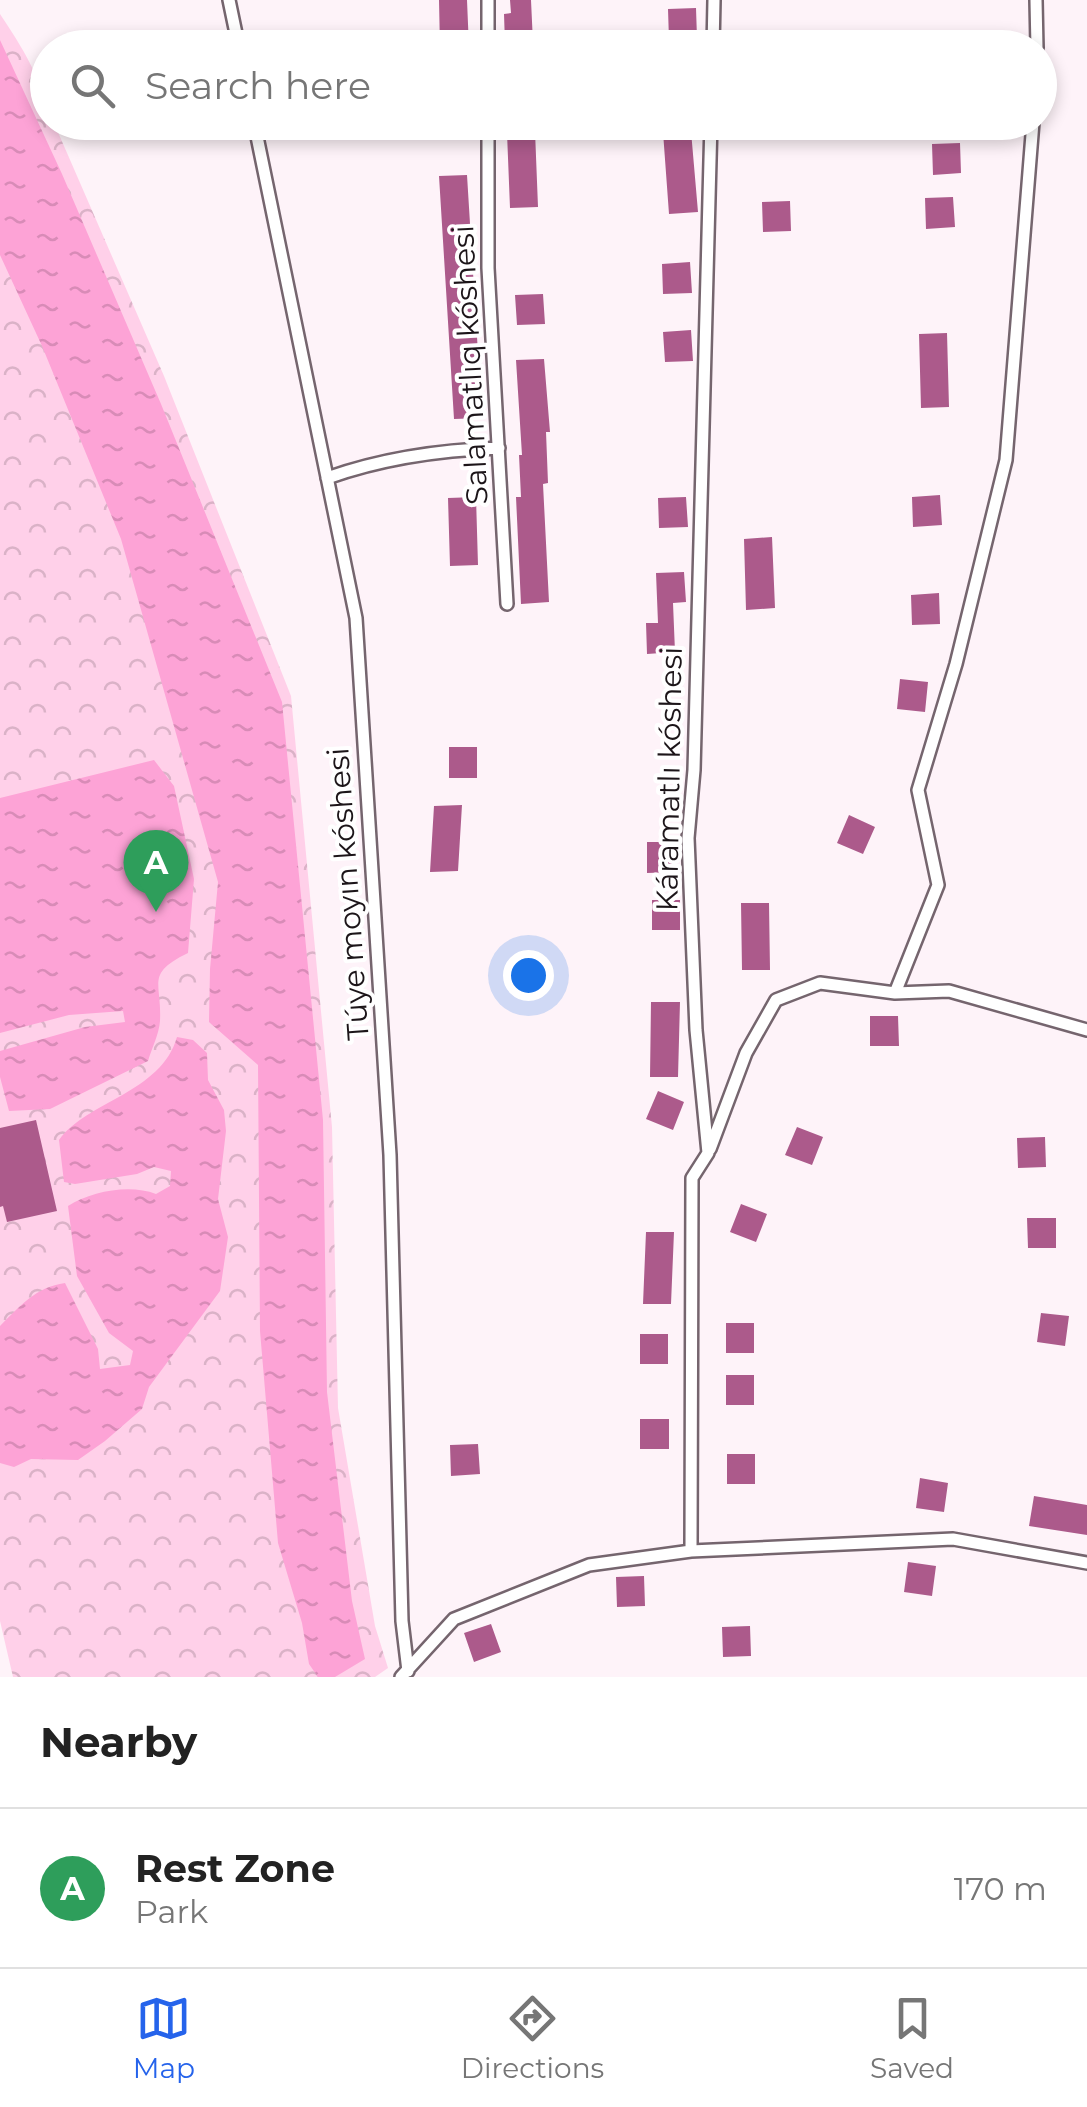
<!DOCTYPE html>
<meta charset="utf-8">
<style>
body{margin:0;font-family:Montserrat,sans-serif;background:#f2f2f2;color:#222}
.you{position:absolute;left:528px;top:975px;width:35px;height:35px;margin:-25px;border:8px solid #fff;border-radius:50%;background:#1a73e8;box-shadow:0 0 0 15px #1a73e833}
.badge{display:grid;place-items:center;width:65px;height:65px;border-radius:50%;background:#2563eb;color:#fff;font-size:32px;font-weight:700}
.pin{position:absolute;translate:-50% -82px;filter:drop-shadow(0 2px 5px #0008)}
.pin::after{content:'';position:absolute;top:52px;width:35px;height:30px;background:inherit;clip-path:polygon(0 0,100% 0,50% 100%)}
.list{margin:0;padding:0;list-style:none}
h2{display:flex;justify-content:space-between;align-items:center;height:130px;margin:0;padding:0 40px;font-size:42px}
h2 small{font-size:32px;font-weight:400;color:#767676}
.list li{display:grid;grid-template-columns:65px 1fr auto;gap:30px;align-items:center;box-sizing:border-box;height:160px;padding:0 40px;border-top:2px solid #e0e0e0}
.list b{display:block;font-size:38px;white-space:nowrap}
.list p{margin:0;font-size:32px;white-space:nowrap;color:#767676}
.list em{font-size:32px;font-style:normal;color:#767676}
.icon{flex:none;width:55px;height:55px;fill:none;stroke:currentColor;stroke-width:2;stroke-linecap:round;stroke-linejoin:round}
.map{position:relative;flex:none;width:1087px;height:1677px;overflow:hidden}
.search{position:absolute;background:#fff;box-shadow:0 5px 15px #0003;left:30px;right:30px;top:30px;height:110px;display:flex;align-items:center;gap:25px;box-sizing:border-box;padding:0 35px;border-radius:55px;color:#767676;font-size:38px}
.sheet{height:290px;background:#fff}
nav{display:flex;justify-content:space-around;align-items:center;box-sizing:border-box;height:140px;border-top:2px solid #e0e0e0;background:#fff;font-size:28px;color:#767676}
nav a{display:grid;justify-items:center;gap:5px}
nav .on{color:#2563eb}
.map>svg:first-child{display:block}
.park{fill:url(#park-crowns)}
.water{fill:url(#water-ripples)}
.building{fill:#ac5a8b}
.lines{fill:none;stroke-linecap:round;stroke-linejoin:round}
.street-casing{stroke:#75656e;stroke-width:16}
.street{stroke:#fff;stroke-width:11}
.labels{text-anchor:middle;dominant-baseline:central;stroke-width:8;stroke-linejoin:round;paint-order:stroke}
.street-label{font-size:30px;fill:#1c1519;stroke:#fff}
</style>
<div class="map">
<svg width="1087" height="1677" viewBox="0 0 1087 1677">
<defs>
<pattern id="park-crowns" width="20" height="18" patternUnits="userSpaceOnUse" patternTransform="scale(2.5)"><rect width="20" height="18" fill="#ffd0e9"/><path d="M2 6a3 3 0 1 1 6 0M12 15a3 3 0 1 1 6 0" fill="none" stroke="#dab2c7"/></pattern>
<pattern id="water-ripples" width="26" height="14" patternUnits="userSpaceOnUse" patternTransform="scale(2.5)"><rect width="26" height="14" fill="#fda3d6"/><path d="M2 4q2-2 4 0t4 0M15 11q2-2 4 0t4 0" fill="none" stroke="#d88bb7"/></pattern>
</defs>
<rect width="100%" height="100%" fill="#fef3f9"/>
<path class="park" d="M0,14C20,44 47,85 48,122L54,123L164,376L291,696L332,1127L338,1408L375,1626L388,1668L375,1677H13L0,1621Z"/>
<path class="water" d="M0,40L62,174L161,404L282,702L323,1120L327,1392L352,1601L365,1659L335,1677H318L309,1664L302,1623L278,1543L260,1331L258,1065L209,1022L210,969L218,882L121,539L42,346L0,255Z
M154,760L174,786L194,879L188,953C145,974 162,982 160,1021C159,1034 152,1048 148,1061L50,1109L9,1111L0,1077V1051L85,1027L125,1022L123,1011L69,1015L0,1033V798Z
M177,1037L193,1040L207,1053L208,1080L224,1110L226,1131L218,1199L228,1237L220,1291L149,1387L142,1409L105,1441L78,1460L31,1459L14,1467L0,1463V1326C20,1306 36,1287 65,1283L98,1349L100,1369L130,1365L133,1351L109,1333L77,1276L68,1206C92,1191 130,1184 156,1194L170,1186L171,1171L154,1167L137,1174L75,1184L64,1182L59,1140C87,1101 161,1093 177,1037Z"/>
<path class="building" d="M439,0H467L469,48H440Z
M510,0H531L533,43L505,44L504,14L511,13Z
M696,8L697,38L669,40L668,9Z
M535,131L538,207L510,208L507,133Z
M691,131L698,212L669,214L663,132Z
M960,143L961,173L933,175L932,144Z
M467,175L482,418L454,419L439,176Z
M953,197L955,227L926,229L925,198Z
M790,201L791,231L763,232L762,202Z
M690,262L692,293L663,294L662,264Z
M543,294L545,324L517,325L515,295Z
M691,330L693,361L665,362L663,332Z
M947,333L949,407L921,408L919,334Z
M544,359L550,432H546L548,483L543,484L549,602L521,604L516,497H521L519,455H522L516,360Z
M940,495L942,525L913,527L912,497Z
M476,497L478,565L450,566L448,498Z
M686,497L688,527L659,528L658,498Z
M772,537L775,608L746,610L744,539Z
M684,572L686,602L673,603L675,652L647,654L646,623H658L656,573Z
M939,593L940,624L912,625L911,595Z
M900,679L928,682L925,712L897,709Z
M449,747H477V778H449Z
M462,805L458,871L430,872L434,806Z
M849,815L875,827L863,854L837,843Z
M647,842H675V872L647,873Z
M652,900H680V930H652Z
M741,903H769L770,970H742Z
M651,1002H680L678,1077H650Z
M870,1016H898L899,1046H870Z
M658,1091L684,1102L673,1130L646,1119Z
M36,1120L57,1211L7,1222L3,1206L0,1207V1128Z
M797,1127L823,1137L812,1165L785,1155Z
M1045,1137L1046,1167L1018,1168L1017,1138Z
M741,1204L767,1214L756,1242L730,1232Z
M1027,1218H1056V1248H1028Z
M646,1232H674L671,1304H643Z
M1041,1313L1069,1316L1065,1346L1037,1342Z
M726,1323H754V1353H726Z
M640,1334H668V1364H640Z
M726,1375H754V1405H726Z
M640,1419H669V1449H640Z
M478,1444L480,1474L451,1476L450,1445Z
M727,1454H755V1484H727Z
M920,1478L948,1483L944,1512L916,1508Z
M1034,1496L1087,1505V1535L1029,1526Z
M908,1562L936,1566L932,1596L904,1592Z
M644,1576L645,1606L617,1607L616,1577Z
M491,1624L501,1652L474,1662L464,1633Z
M750,1626L751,1656L723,1657L722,1627Z"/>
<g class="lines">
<g class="street-casing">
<path id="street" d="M229,0L239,48
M1036,0L1037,48
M488,48V0
M713,48L714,0
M254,122L356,618L390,1155L402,1621L408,1671
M488,122V268L507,604
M327,478C383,458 439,450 499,448
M895,993L938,885L918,790L956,664L1006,460L1033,122
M710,1149L746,1053L776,1000L820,983L895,993L949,991L1087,1030
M691,1551L692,1178L708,1153L696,1030L688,838L694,770L711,122
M401,1677L454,1619L589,1565L691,1551L953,1539L1087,1563"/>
</g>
<use href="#street" class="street"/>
</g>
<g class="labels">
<g class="street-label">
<text transform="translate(470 365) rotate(-93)">Salamatlıq kóshesi</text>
<text transform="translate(669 779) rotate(-89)">Káramatlı kóshesi</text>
<text transform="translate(348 894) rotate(-94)">Túye moyın kóshesi</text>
</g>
</g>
</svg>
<div class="you"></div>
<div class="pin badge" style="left:156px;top:912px;background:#2e9e5b">A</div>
<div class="search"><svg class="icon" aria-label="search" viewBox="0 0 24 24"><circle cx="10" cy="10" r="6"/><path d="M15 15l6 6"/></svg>Search here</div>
</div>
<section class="sheet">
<h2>Nearby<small></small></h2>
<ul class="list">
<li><span class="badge" style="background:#2e9e5b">A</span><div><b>Rest Zone</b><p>Park</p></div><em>170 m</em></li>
</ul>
</section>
<nav>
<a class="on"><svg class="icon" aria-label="map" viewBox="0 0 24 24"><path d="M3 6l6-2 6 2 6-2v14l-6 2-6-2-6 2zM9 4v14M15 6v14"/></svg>Map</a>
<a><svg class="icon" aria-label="directions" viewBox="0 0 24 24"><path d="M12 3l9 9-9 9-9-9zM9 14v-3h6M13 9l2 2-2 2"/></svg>Directions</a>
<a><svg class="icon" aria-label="saved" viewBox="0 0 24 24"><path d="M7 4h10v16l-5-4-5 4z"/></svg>Saved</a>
</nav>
